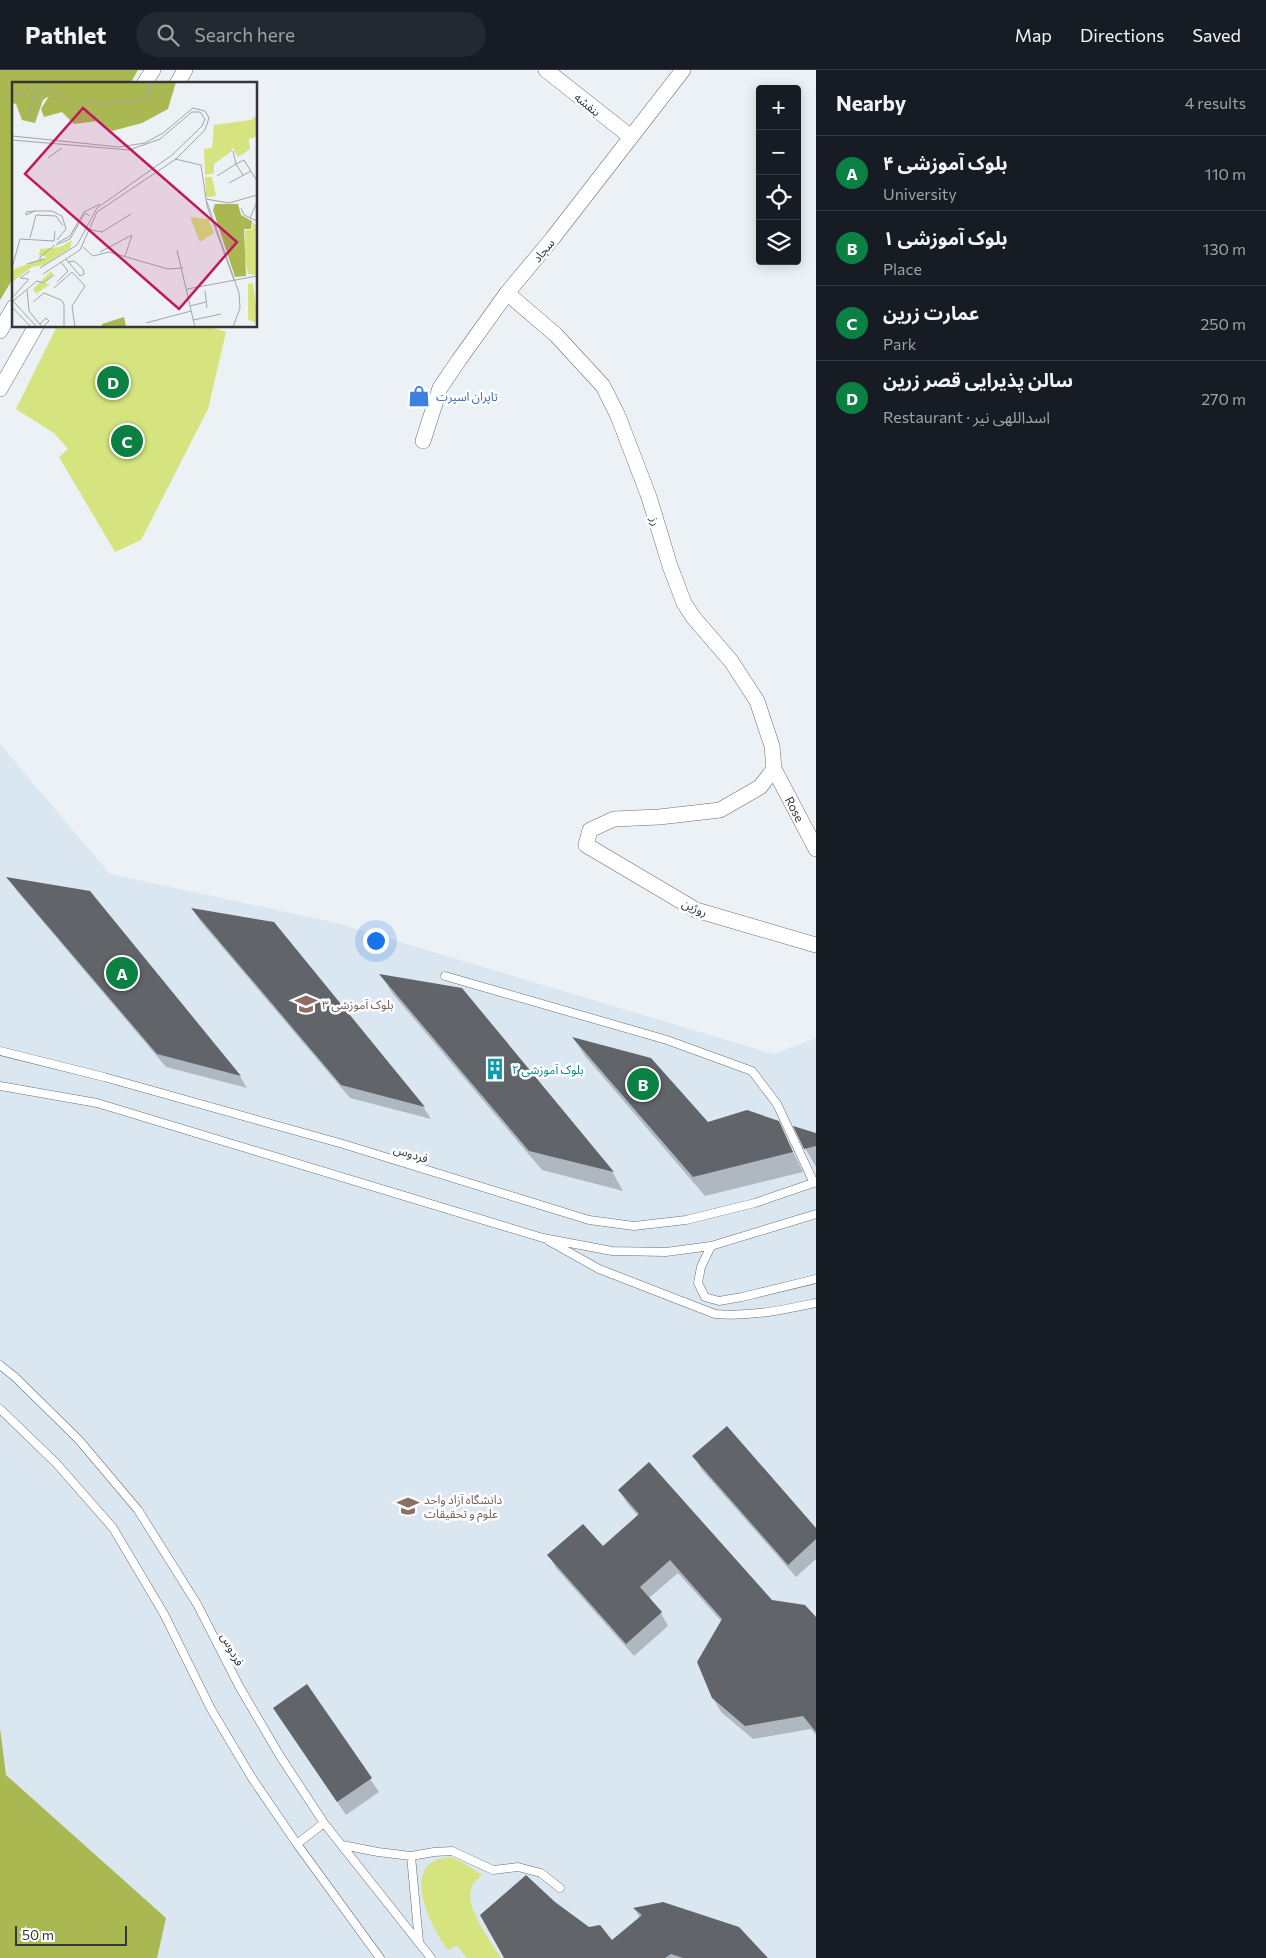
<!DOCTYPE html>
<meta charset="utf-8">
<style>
body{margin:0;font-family:Commissioner,"Noto Sans Arabic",sans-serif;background:#242831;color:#f1f3f6}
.controls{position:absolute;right:15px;top:15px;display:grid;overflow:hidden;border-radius:5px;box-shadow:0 2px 12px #0003}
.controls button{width:45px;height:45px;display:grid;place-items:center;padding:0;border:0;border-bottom:1px solid #363941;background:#171b24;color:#f1f3f6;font:25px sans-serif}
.scale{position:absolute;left:15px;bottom:12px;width:112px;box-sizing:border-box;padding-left:5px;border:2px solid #343638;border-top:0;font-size:14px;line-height:18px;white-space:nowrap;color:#343638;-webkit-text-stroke:4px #fdfeff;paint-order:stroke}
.you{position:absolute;left:375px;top:870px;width:18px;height:18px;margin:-12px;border:4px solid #fff;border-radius:50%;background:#1a73e8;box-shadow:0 0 0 8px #1a73e833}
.badge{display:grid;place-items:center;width:32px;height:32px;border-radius:50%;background:#0b8043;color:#fff;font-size:16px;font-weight:700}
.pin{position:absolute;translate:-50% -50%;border:2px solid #fff;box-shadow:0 1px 5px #0006}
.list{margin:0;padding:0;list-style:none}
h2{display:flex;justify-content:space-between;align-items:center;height:65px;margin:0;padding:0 20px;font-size:21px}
h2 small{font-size:16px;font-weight:400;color:#9ea1a6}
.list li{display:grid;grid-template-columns:32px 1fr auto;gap:15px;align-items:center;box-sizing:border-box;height:75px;padding:0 20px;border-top:1px solid #363941}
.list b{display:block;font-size:19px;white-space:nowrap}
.list p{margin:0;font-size:16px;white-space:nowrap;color:#9ea1a6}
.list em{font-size:16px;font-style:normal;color:#9ea1a6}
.icon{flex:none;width:28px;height:28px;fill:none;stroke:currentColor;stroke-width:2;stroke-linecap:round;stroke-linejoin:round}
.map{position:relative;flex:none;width:816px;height:1888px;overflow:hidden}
header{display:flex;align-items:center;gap:30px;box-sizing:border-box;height:70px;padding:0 25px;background:#171b24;border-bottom:1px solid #363941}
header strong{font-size:24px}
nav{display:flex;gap:28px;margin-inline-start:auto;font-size:18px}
.search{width:350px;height:45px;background:#242831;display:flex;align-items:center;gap:12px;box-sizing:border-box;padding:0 18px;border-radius:28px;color:#9ea1a6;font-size:19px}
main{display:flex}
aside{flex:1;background:#171b24}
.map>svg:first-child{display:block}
.built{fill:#dbe7f0}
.green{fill:#d5e47e}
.forest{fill:#aab852}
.shadow{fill:#0003}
.building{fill:#616569}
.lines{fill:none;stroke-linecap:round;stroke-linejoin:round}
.service-casing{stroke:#6b6f73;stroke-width:9}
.minor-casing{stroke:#6b6f73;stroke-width:16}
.service{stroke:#fff;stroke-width:8}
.minor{stroke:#fff;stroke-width:15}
.labels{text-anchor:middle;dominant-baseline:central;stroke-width:5;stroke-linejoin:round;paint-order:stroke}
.street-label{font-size:12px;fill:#343638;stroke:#fdfeff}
.shop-label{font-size:12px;fill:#366cbe;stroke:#fdfeff;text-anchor:start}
.education-label{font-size:12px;fill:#785e54;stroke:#fdfeff;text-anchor:start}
.culture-label{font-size:12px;fill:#0d838f;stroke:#fdfeff;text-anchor:start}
.inset-road{fill:none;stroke:#a2a6aa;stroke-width:1}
.view{fill:#c2185b;fill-opacity:0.15;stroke:#c2185b;stroke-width:2.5}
.inset-edge{fill:none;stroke:#343638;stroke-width:2.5}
</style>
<header>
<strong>Pathlet</strong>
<div class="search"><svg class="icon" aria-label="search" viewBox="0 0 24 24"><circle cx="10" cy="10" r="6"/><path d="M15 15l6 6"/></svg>Search here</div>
<nav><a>Map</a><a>Directions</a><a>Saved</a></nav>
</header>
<main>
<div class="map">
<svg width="816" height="1888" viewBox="0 0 816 1888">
<rect width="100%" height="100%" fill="#ecf1f6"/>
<path class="built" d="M0,674L110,804L337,853L773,984L816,968V1888H0Z"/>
<path class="green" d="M57,256H207L226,262L208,339L141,470L115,482L59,387L68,379L54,363L16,339Z
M451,1787L462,1792L482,1805C479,1808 475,1811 473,1814C461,1834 491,1871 501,1888H467L456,1875L448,1880C430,1856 397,1790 451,1787Z"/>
<path class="forest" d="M0,0H138L130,14H14V207L0,230Z
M0,1658L6,1705L166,1848L157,1888H0Z"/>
<path class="shadow" d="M9,808L89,822L240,1006L247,1018L166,997L16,820Z
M193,840L273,853L424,1038L431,1049L350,1028L200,851Z
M381,905L462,919L613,1103L623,1121L542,1100L392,923Z
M574,969L708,1053L778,1052L803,1102L705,1126L585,986Z
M816,1065V1097L805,1078Z
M694,1387L816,1460V1489L796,1507L702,1400Z
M619,1420L771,1532L816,1549V1665L811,1659L753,1669L721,1642L713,1628L722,1552L678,1503L648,1529L661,1543L668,1556L634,1586L556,1498L549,1485L603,1478L638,1446L627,1433Z
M307,1616L379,1722L346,1745L274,1639Z
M554,1833L589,1858L611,1871L640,1848L635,1839L767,1888H506Z"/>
<path class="building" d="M6,807L90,821L241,1006L157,984Z
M191,838L274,852L425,1037L341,1015Z
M379,904L462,918L614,1102L529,1081Z
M572,967L651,988L708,1052L747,1040L779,1051L793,1082L693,1107Z
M793,1056L816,1063V1076L804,1079Z
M727,1356L816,1458V1469L788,1495L692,1386Z
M649,1392L772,1530L805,1535L816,1547V1662L803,1646L745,1656L712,1628L697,1592L722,1549L670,1490L640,1517L662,1542L626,1574L547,1485L583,1454L603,1476L639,1444L618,1420Z
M307,1614L372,1708L337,1732L273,1638Z
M526,1805L555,1832L589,1857L600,1855L612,1870L642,1845L633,1838L663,1832L739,1857L768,1888H683L671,1884L665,1888H504L480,1845Z"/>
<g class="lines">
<g class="service-casing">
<path id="service" d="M445,906L667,970L752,1001L777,1034L814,1113
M0,981L104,1007L343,1074L589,1150L634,1156L686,1150L755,1133L816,1112
M0,1016L97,1033L543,1168L612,1181L666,1182L711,1176L816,1144
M549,1171L599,1199L715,1244C750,1247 782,1240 816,1233
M711,1176L701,1197L698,1213L705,1227L719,1231L742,1227L816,1209
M0,1295L15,1307L79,1370L138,1440L197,1534L239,1616L280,1686L324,1753L431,1888
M0,1339L56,1393L113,1458L164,1544L211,1639L252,1708L297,1774L380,1888
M297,1774L324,1753
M342,1775L378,1782L411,1786L419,1872
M411,1786L434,1782L452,1781L493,1800L518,1797L541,1803L560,1818"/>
</g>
<g class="minor-casing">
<g id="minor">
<path d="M546,0L631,67"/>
<path d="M144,14L153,0"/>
<path d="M177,14L185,0"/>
<path id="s1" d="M507,223L556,265L603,316L618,346L649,427L670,496L684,533L693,547L731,591L757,631L772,676L774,699L816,779"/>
<path d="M0,261L14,237"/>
<path d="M0,319L36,256"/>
<path d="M423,371L440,318L459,290L507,223L552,169L683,0"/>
<path d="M774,699L760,717L720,740L659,747L614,749L590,760L586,775L696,840L816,875"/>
</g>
</g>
<use href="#service" class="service"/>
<use href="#minor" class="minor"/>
</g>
<defs>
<g id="shop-bare" transform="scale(1.725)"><path d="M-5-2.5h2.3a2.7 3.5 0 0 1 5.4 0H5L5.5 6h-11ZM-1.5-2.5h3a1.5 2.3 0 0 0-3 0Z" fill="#3f7fe0" stroke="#fdfeff" stroke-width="2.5" paint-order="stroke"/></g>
<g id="university-bare" transform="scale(1.725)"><path d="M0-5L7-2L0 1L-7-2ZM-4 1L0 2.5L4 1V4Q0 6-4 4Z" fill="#8d6e63" stroke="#fdfeff" stroke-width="2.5" paint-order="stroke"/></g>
<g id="building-bare" transform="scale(1.725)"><path d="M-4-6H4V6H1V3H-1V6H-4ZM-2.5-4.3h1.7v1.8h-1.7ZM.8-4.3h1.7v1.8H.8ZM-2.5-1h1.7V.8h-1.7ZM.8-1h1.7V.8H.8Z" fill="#0f9aa8" stroke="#fdfeff" stroke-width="2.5" paint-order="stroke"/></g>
</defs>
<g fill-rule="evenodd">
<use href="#shop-bare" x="419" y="326"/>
<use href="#university-bare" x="306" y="934"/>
<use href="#building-bare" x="495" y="999"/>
<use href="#university-bare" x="408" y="1436"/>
</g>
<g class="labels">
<g class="street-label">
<text transform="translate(588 34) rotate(39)">بنفشه</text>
<text transform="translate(543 180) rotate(-50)">سجاد</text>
<text transform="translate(656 451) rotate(72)">رز</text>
<text stroke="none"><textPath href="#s1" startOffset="604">Rose</textPath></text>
<text transform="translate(695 837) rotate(24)">روژین</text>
<text transform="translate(411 1083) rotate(17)">فردوس</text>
<text transform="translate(233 1579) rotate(62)">فردوس</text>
</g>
<g class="shop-label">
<text x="436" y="326">تاپران اسپرت</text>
</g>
<g class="education-label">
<text x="322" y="934">بلوک آموزشی ۳</text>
<text x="424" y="1429">دانشگاه آزاد واحد<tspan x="424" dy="14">علوم و تحقیقات</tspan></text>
</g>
<g class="culture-label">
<text x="512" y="999">بلوک آموزشی ۲</text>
</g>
</g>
<g transform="translate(12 12)">
<rect width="245" height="245" fill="#ecf1f6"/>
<path d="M245,33V54L237,57L238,67L226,75L220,65V69L202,82V91L193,93L192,67L200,66L202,43L239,38ZM193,95H200L204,114L194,115ZM178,135L196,137L202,151L188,160ZM241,141L245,143V193L236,192L233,176V148H240ZM60,158L58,166L32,183L20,185L0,200V188L35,175L27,173L28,167L48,165ZM39,189L41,192L33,201L38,202L24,212L21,207ZM241,201L244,225V241L236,237V202Z" fill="#d5e47e"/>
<path d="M164,0L156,27L130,41L100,49L85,39L62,42L50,30L32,35L29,27L37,14L31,18L23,41L10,38L4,22L0,21V1ZM203,122H226L229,133L240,139L239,147H232L234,194L223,195L201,128ZM112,235L114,245H90V242Z" fill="#aab852"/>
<path class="inset-road" d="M27,0L21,13L17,35H21L27,16L35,6L68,25L76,18L93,22L131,17L137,13L136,0M0,12L12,14L21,0M0,54L107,65L133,61L151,51L181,26L193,29L197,36L193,48L164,77L85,130L68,168L31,192M0,58L117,68L148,57L180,30H188L193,37L190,44L160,73L85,126L65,163L28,186M221,69L224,82L232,78L245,99M36,76L50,66M163,77L189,83L195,124L222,198M205,94L224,82L231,93M217,101L239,89M194,117L217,121L245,113M195,120L227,211L228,226L221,245M229,126L232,133L245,139M23,129L14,130V133L23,129H40L50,134L54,147L45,158M238,136L245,120M76,147L90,150L119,132M18,156L24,133L44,134L51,144M45,161L58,154L72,130L88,122M44,163L58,157L73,131L78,134M71,165L81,174L97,170L156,187L171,186M165,168L183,245M88,170L120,153M113,174L120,153M54,177L68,194L72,192L71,187L62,179L56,180M28,179V175L43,163M15,182L32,177M0,186L8,157L42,159L43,149M16,197L8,196L18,189M45,200L56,189L49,180M42,206L60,190L73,204L60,224L63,245M175,207L245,194M15,208L17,229L30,245M193,209L195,226M0,216L17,197M0,218L25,245M1,219L25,199L31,201L42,193M21,220L32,211L49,218L52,222V245M178,224L194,220M0,225L19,245M181,238L209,232M134,241L179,229M28,242L34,236L37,239L31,245"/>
<path class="view" d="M71,26L225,160L167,227L13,92Z"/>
<rect width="245" height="245" class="inset-edge"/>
</g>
</svg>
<div class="controls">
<button>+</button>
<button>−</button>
<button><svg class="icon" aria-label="locate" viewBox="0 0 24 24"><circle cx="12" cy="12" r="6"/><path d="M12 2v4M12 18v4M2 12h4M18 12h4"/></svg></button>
<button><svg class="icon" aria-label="layers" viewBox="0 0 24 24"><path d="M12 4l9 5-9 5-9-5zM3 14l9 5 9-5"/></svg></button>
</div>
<div class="scale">50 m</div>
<div class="you"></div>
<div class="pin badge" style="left:122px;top:903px">A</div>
<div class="pin badge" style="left:643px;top:1014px">B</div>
<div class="pin badge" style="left:127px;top:371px">C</div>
<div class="pin badge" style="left:113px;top:312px">D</div>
</div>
<aside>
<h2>Nearby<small>4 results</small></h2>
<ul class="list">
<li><span class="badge">A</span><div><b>بلوک آموزشی ۴</b><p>University</p></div><em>110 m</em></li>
<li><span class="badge">B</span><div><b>بلوک آموزشی ۱</b><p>Place</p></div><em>130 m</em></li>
<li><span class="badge">C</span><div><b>عمارت زرین</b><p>Park</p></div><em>250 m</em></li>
<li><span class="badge">D</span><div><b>سالن پذیرایی قصر زرین</b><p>Restaurant · اسداللهی نیر</p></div><em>270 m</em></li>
</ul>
</aside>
</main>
